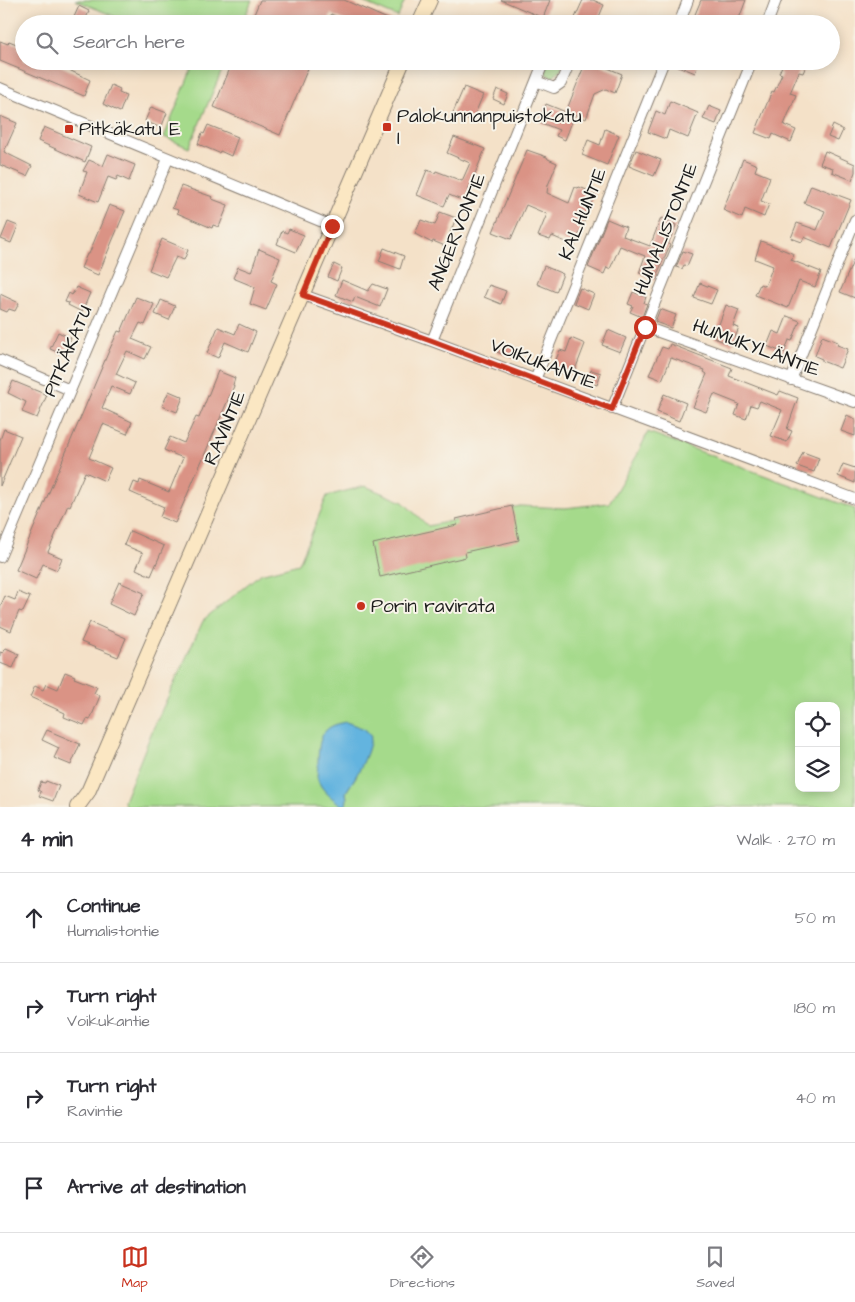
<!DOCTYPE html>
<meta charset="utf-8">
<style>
body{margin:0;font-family:"Architects Daughter",sans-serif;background:#f7f7f7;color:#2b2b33}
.controls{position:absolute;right:15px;bottom:15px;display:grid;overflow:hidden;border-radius:10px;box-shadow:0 2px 12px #0003}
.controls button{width:45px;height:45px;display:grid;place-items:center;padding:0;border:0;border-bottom:1px solid #e1e1e2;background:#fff;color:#2b2b33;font:25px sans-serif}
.stop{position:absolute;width:15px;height:15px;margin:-11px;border:4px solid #c8321e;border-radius:50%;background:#fff}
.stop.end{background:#c8321e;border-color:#fff;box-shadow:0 1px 5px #0008}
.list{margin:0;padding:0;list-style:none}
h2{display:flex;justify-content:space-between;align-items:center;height:65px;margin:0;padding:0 20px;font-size:21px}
h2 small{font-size:16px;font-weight:400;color:#7c7c81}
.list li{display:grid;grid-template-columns:32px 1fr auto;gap:15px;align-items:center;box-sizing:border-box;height:90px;padding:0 20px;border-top:1px solid #e1e1e2}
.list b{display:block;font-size:19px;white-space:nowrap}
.list p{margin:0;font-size:16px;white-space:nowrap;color:#7c7c81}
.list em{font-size:16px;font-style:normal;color:#7c7c81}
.icon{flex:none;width:28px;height:28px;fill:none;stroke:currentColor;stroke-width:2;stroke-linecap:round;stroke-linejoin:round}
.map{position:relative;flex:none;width:855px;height:807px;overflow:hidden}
.search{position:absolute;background:#fff;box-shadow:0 2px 12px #0003;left:15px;right:15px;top:15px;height:55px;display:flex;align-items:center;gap:12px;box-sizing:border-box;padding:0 18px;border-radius:28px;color:#7c7c81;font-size:19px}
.sheet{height:425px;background:#fff}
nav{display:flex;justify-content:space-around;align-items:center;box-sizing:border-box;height:70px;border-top:1px solid #e1e1e2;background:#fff;font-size:14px;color:#7c7c81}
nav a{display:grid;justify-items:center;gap:2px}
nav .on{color:#c8321e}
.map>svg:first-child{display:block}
.green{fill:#a5da8b;stroke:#607b54;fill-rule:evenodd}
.water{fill:#64b4df;stroke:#40687e}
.building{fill:#da9385}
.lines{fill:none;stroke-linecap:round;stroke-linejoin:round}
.minor-casing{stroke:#887e72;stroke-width:12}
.secondary-casing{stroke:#887e72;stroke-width:16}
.minor{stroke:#fff;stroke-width:10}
.secondary{stroke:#fbe7c3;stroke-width:14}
.route{stroke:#c8321e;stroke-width:6}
.poi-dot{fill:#c8321e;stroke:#f7f3e8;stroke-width:2}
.labels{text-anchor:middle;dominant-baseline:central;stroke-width:4;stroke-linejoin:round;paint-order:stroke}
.poi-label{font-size:19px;fill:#1c1c1c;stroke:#f7f3e8;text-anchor:start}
.street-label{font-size:19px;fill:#1c1c1c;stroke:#f7f3e8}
</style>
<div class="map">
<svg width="855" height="807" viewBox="0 0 855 807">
<rect width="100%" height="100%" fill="#f7f3e8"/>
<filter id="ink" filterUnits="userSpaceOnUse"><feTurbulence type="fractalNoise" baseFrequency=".02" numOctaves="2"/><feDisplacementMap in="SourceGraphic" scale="10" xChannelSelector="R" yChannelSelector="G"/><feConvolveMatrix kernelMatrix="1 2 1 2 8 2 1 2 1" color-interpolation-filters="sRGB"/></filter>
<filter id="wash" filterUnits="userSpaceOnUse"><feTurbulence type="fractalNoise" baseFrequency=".0096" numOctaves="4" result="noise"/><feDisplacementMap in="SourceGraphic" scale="20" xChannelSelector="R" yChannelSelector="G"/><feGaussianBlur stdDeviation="1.12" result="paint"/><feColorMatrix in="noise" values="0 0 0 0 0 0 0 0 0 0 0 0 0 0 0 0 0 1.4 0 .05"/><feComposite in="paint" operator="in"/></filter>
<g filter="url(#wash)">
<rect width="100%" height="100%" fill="#f4e1c8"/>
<path class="green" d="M75,0H252L242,24H133Z
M358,0H405L398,17Z
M195,61H226L189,148L164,137Z
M548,61H564L561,70L553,77L547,75L545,71Z
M648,432L855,509V807H125L124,801L153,729L203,621L260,574L299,564L327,496L365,486L403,502L428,526L520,506L565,508L609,503L636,457ZM799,706H836V788H799ZM357,775L346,792L347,799L345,805L342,806L317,778Z"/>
<path class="water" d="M346,722L365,729L371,737C368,758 357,775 346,792L347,799L346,805L343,806C333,799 320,790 317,777C317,772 318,766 318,761C319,738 321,726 346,722Z"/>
<g id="blocks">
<path class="building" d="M260,0H344L399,24H352L331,14L327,24H250Z
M501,0H550L543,18Z
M583,0H593L604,5L596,24H583L574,20Z
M701,0H746L737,24H691Z
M79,6L89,11L85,21L74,17Z
M0,41L8,44L9,41L19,45L18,48L24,51V61H50L90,80L84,96L0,61Z
M233,61H311L280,135L214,107Z
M586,61H591L622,74L615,93L606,89L595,94L586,119L575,114L565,140L556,136L559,130L539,122L546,104L566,112Z
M671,61H699L695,73L671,63Z
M774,61H808L803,73L799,72L790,93L796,95L784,125L796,130L791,142L773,134L771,139L755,133L772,91L774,92L782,74L779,73L782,66L773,63Z
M111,85L120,89L119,93L126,96L120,112L103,104Z
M464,87L483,95L472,121L452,115Z
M497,89L508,94L504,104L493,99Z
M670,101L698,113L688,138L669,130L666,139L648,132L656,111L665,115Z
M709,106L721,111L716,124L703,119Z
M151,107L167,113L161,128L145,121Z
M0,116L17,123L4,152L32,166L27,176L0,165Z
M208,125L238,137L231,156L220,151L219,153L198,144L202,133L204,134Z
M833,125L843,130L838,141L828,137Z
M44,127L91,147L85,162L38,141Z
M605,129L619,135L607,165L582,155L588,140L600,145Z
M454,137L485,149L464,201L449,195L444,206L417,195L427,170L435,173L436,171L462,181L470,163L447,153Z
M527,150L547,157L548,159L557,163L548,185L547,193L569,203L575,187L578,188L579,187L595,193L575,246L552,236L550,240L538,236L547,214L526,205L511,239L493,232Z
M636,150L661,160L654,176L629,166Z
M825,151L855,164V172L852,180L832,172L833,168L820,164Z
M108,154L135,165L129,181L118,176L116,180L108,177L98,202L79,194L87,172L83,171L89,160L103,166Z
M743,159L757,165L755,171L770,177L761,201L769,204L764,217L745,209L742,218L723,210Z
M811,185L851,200L831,248L804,237L802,242L791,238L797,223L817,230L825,211L804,203Z
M181,186L213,197L212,199L228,205L219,227L213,225L212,228L177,213L178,210L172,208Z
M109,205L125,211L98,275L81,268L87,254H89Z
M440,212L456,218L445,246L433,241L432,243L415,234L421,220L435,225Z
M661,218L676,225L668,244L670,245L655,279L639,273L645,256L620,246L610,269L607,267L604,274L588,267L607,219L626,227L623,236L650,246Z
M8,222L18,226L11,243L1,239Z
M289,229L304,235L296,252L277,244L282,231L287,233Z
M162,239L188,250L184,260L176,257L166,277L149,270Z
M761,241L794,254L791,260L821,272L815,287L799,281L788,308L755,295L760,284L765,286L773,266L755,259Z
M384,248L404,256L400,269L379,261Z
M259,249L280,258L271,281L277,284L266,310L250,304L255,287L233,278L238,267L251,272Z
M683,251L692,254L687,266L684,265L682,269L676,267Z
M855,257V298L840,292Z
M334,264L342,268L337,281L328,277Z
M544,266L563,274L556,292L537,284Z
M342,280L368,291L373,284L387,289L380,307L355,297L353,302L336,295Z
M700,283L717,290L711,304L694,298Z
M489,285L506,291L501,304L484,297Z
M76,287L90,293L82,312L68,305L69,303L65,302L69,293L72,295Z
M580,288L594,294L588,309L574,303Z
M633,292L646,297L644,303L647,304L642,317L630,312L633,306L628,304Z
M0,294L19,303L15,311L9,309L7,312L0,309Z
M136,297L154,304L145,325L140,323L132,339L151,347L145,359L127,351L116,374L135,383L130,394L111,386L102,408L132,422L127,434L103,424L89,458L111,468L105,481L85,472L70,506L68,505L48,552L62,558L57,570L43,564L36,579L16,570L108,353L118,331L121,332Z
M161,300L175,306L169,320L155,314Z
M726,305L739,310L733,326L739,328L732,345L714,338Z
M660,309L676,315L671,328L655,322Z
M787,316L800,321L792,341L789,340L784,353L767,346L773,331L780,334Z
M239,324L256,332L248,352L225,342L218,358L207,353L218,327L235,334Z
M608,330L626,338L620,352L602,345Z
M58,332L71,338L64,355L50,349Z
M822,336L838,342L837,345L848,349L840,368L822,361V359L815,356Z
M571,338L585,344L575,370L571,369L568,376L552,369L560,350L566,352Z
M501,343L518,349L515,359L497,352Z
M670,344L732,368L729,376L778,395L780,391L798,398L787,429L792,431L787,442L771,436L782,410L760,401L757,407L751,405L746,419L735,415L739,404L714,394L706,412L693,407L707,374L704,372L705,370L671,358L662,380L649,375L662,347L668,349Z
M591,370L601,373L597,385L587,382Z
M218,371L235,378L233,385L234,386L175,523L160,517L164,507L130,492L134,482L139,484L140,480L169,492L183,458L164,450L170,437L184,443L196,417L199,418Z
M13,381L47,395L37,418L22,412L26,402L8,393Z
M169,391L183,397L177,412L162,406Z
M664,394L686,403L679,421L657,412Z
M847,415L855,419V436L841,431Z
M4,429L21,436L0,486V440Z
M803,452L819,458L814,472L797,466Z
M843,464L855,468V483L838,476Z
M512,506L519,540L465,552L466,557L380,577L373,544L457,525L456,519Z
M130,531L164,546L151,576L136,569L143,553L124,545Z
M119,582L144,593L134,616L109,604Z
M18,592L30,597L23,612L19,611L11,631L0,626V607L5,596L15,600Z
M90,622L126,638L118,657L81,642Z
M6,648L19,654L13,668L0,663V652L3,653Z
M65,672L75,676L74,678L97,687L94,693L100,696L90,720L87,719L84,725L64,717L65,713L30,697L35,686L43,690L46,684L58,689Z
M47,730L80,744L71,765L54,758L59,748L42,740Z
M46,781L59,786L53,801L39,796L41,792L38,790L41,782L45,783Z"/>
</g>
</g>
<g filter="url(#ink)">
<use href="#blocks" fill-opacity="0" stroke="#887e72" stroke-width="1"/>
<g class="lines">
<g class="minor-casing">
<path id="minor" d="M679,24L688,0
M767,24L776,0
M536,81L554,88L561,83L570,61
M0,88L332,226
M303,295L432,341L855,499
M645,327L855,402
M432,341L544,61
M0,360L70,390
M535,380L664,61
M791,380L855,220
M612,409L752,61
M0,557L168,159"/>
</g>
<g class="secondary-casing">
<path id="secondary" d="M419,24L430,0
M77,807L88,792L403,61"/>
</g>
<use href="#minor" class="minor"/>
<use href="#secondary" class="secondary"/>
</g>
</g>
<g class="lines" filter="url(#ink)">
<path class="route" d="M332,226L303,295L432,341L612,409L645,327"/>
</g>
<g class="poi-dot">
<rect x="382" y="122" width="10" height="10" rx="2.5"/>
<rect x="64" y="124" width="10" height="10" rx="2.5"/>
<circle cx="361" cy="606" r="5"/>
</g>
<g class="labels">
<g class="poi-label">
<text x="397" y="116">Palokunnanpuistokatu<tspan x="397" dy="22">I</tspan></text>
<text x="79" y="129">Pitkäkatu E</text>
<text x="371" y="606">Porin ravirata</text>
</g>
<g class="street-label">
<text transform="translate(583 214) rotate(-68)">KALHUNTIE</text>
<text transform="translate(666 229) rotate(-68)">HUMALISTONTIE</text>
<text transform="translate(457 232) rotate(-68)">ANGERVONTIE</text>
<text transform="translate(756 348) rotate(20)">HUMUKYLÄNTIE</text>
<text transform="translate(68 351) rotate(-67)">PITKÄKATU</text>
<text transform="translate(543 364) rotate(21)">VOIKUKANTIE</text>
<text transform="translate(225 428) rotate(-67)">RAVINTIE</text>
</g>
</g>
</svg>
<div class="controls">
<button><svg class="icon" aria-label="locate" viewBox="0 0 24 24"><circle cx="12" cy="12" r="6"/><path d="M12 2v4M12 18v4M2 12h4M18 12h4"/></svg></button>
<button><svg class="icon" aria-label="layers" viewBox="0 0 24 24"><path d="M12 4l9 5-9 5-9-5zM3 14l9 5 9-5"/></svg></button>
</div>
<div class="stop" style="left:645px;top:327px"></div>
<div class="stop end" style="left:332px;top:226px"></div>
<div class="search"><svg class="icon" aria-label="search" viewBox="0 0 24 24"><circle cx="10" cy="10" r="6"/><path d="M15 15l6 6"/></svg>Search here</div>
</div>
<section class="sheet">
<h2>4 min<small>Walk · 270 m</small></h2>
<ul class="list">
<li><svg class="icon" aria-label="ahead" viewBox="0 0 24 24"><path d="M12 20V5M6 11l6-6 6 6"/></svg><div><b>Continue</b><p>Humalistontie</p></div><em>50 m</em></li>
<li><svg class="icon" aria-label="right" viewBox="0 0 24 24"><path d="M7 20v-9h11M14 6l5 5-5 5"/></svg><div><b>Turn right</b><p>Voikukantie</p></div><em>180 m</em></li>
<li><svg class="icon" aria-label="right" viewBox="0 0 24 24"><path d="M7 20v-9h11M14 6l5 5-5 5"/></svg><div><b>Turn right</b><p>Ravintie</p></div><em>40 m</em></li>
<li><svg class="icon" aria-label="arrive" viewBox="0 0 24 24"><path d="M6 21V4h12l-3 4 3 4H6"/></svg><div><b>Arrive at destination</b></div></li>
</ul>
</section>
<nav>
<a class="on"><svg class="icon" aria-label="map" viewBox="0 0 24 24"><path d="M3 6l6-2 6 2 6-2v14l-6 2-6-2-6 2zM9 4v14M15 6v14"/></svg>Map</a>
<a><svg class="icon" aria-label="directions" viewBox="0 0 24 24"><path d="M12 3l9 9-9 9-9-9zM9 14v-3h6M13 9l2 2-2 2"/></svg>Directions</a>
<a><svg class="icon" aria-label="saved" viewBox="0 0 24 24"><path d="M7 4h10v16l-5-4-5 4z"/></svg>Saved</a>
</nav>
